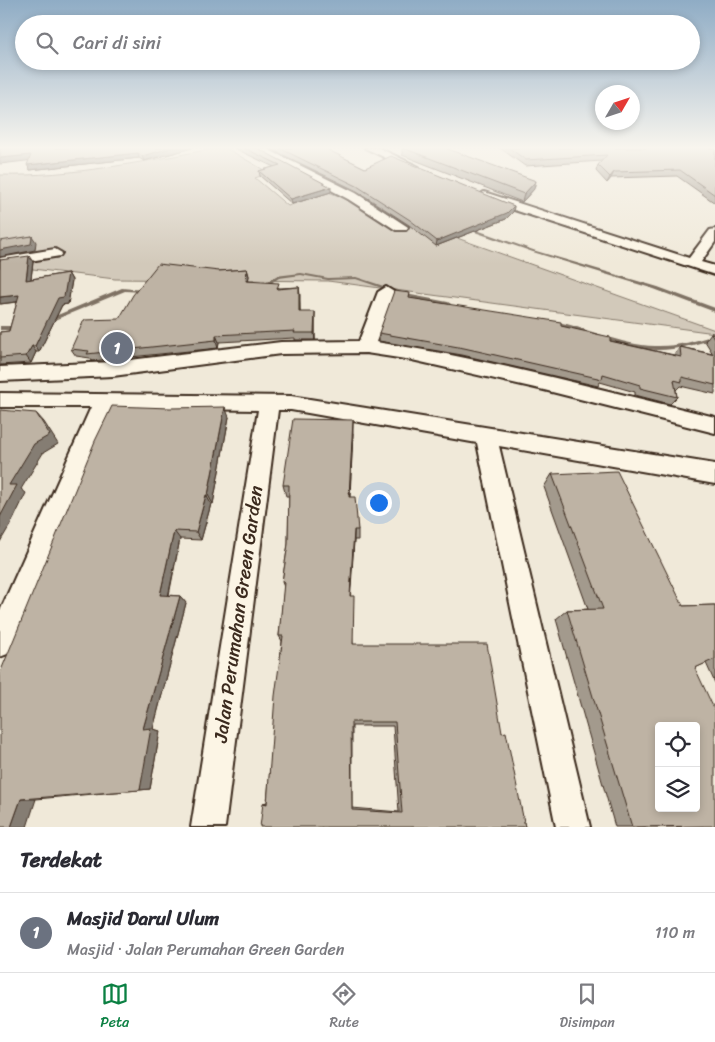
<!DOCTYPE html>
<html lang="id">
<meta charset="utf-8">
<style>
body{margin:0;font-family:Sriracha,sans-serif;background:#f7f7f7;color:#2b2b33}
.controls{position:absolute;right:15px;bottom:15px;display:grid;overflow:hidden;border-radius:5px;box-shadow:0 2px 8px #0003}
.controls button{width:45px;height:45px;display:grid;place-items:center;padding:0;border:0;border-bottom:1px solid #e1e1e2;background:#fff;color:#2b2b33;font:25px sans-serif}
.compass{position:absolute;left:595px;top:85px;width:45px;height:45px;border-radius:50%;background:#fff;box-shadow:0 2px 8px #0003;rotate:51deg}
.you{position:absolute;left:378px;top:502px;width:18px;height:18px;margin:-12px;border:4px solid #fff;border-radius:50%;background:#1a73e8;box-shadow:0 0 0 8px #1a73e833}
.badge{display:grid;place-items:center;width:32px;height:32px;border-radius:50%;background:#0b8043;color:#fff;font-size:16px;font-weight:700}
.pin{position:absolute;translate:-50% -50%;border:2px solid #fff;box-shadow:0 1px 5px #0006}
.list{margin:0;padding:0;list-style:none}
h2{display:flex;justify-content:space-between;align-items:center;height:65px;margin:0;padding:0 20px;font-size:21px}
h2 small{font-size:16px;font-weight:400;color:#7c7c81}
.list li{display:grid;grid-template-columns:32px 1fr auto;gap:15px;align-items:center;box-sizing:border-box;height:80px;padding:0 20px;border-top:1px solid #e1e1e2}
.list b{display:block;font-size:19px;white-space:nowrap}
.list p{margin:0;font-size:16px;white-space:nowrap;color:#7c7c81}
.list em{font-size:16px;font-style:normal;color:#7c7c81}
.icon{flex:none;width:28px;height:28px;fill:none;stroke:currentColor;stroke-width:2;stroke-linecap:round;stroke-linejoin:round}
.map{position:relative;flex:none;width:715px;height:827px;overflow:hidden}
.search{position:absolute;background:#fff;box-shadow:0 2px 8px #0003;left:15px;right:15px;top:15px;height:55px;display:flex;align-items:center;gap:12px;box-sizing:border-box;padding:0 18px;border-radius:28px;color:#7c7c81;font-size:19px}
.sheet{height:145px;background:#fff}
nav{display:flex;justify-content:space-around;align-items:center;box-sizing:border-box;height:70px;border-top:1px solid #e1e1e2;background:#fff;font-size:14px;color:#7c7c81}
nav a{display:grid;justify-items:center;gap:2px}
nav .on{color:#0b8043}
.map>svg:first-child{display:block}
.green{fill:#d2c9ba;stroke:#867a6c}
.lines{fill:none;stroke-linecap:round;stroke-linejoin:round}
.stream{fill:#7e7163;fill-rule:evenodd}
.minor-casing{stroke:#3b2a1e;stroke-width:4}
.minor{fill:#fcf5e5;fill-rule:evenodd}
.wall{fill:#a39a8d;stroke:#3b2a1e;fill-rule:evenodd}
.shaded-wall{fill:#857d73;stroke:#3b2a1e}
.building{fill:#beb3a4;stroke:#3b2a1e;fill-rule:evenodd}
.labels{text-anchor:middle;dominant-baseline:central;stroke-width:4;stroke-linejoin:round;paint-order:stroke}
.near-street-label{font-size:19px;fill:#3b2a1e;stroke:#fcf5e5}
</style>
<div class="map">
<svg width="715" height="827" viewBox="0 0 715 827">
<rect width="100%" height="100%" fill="#f0e9d9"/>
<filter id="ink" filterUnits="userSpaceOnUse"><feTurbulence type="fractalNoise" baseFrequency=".02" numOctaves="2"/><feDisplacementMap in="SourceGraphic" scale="10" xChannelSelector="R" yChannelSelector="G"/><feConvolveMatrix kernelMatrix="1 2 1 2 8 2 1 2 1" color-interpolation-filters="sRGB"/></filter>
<g filter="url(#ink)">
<path class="green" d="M217,148H226L269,173L255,178L288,206L328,192L715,330V333L328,281L115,279L0,265V175C72,177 146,161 217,148Z"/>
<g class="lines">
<path class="stream" d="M469,228H471L536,251L658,287L715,308V312L654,289L533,252L469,230Z
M301,273L328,278L356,277L411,295L448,302L451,304L448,306L408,297L356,279L328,280L301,275L279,278L263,288H261L259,287L276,276Z
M122,288L143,290L145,291L143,292L125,291L52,321H48L47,320L48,319Z
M554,321C588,328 620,345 655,346C675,347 695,341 715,335V339C696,344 677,350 658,350C632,350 607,340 582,332C572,329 562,327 552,324L551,323Z
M0,326H16L19,328L16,330H0Z"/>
<g class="minor-casing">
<path id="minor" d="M252,148H265L356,193L408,227L406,230H396L348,199Z
M365,148H379L419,167L417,169H409Z
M484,192L689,258L710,230L715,229V242L701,262L715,266V275L480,199L478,196Z
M55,249L62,253L60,256L0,266V258Z
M386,287L394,292L376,342C490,359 603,390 715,417V433L544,390L412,360L366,353L281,354L113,376L0,381V367L113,362L281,342L359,341L378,292Z
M0,393L291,396L715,464V484L499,446L590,827H556L477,443L291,410H278L225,827H191L258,410L111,408L10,653L0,657V611L91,407H0Z"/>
</g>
<use href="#minor" class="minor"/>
</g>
<path class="wall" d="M0,148H192L144,161L139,158L30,170L29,161Z
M234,148H257L331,192L292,204L260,176L259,171L274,167Z
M269,148H324L365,168L514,206L513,212L506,219L436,246L409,225L357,191Z
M402,148L534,189L522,202L402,155Z
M500,148H715V203L677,176L611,178L607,183L596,171L598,165L602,161L525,166Z
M0,260L33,262L31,279L68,273L72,280L68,304L62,305L39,352H36L31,363L0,365V332L9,331L17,302L0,304Z
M247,269L249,276L248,281L280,288L299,287L300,312L315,319V340H295V338L219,342L218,348L92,361L90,358L76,356L71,349L119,319L219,271Z
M409,298L561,326L610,341L674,355L680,347L713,354L705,341L711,333L715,334V394L680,386L676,390L677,397L670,404L635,395V392L600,382L598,386L462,355L379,341V333Z
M229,417L213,504H211L201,540L180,539L169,595L180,596L186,603L153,729L160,731L150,789L36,799L0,827Z
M353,433L350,497L358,530V540H354L350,596L353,644L502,733L525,827L263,803L267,802L282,641L279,636L284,587L282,582L288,544L289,496H286L283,485ZM352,726H393L399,812L352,808Z
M552,474L683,606L715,605V683L706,663L695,668L703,827H615L556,619L567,610L588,609L544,487Z"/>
<path class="shaded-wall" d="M171,148H192L144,161L142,156Z
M138,153L139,158L30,170L27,165Z
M31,155L34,160L0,164V158Z
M614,172L611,178L607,183L610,177Z
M536,181L534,189L522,202L524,194Z
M331,187V192L292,204L291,199Z
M514,206L513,212L506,219L436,246L437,241Z
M32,236L36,242L35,250L0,257V250Z
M29,256L33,262L30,286L26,280Z
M247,269L249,276L247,288L246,281Z
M68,273L72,280L68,304L62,305L39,352L35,346Z
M299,287L300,295V319L299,312Z
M19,295L23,301L0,304V297Z
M315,312V340L314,333Z
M216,335L219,342L218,348L216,340Z
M32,346L36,352L31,363L26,356Z
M225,407L229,417L213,504L208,495Z
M36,413L44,422L58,444L43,453L21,489L26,493L13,520L0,542V517L9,485Z
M353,420V433L349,509V497Z
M206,495L211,504L201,540L196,532Z
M354,530V540L350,604V596Z
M174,531L180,539L167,602L160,595Z
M180,596L186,603L153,729L160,731L150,789L140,790L143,729Z
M21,799H36L27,827H11Z"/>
<path class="building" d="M0,148H171L142,156L138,153L27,165L31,155L0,158Z
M244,148H257L331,187L291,199L259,171L280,165Z
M279,148H324L365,168L391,156L514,206L507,213L437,241L410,220L357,186Z
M403,148H445L536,181L524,194Z
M509,148H715V195L680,170L614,172L610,177L598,165L607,155L526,160Z
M32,236L31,244L0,250V241Z
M29,256L26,280L68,273L64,297L58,298L35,346H32L26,356L0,358V332L9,331L19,295L0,297V260Z
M158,264L219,271L247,269L246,281L279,283L277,289L299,287V312H315L314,333H294L295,331L216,335V340L87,354L89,351L71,349L84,320L119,319L133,295Z
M394,291L410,293L409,298L561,322V326L610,337V341L681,357L680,347L715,355V385L682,377V382L674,380L677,397L640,388V385L603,374L602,379L464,348L379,333Z
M711,333L715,334V340Z
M112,406L170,408L225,407L208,495H206L196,532L174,531L160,595L180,596L143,729L151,728L140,790L21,799L11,827H0V673L95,441Z
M0,410L36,413L50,435L34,444L9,485H17L0,517Z
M293,419L353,420L349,497H355L358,530H354L350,596H354L353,644H487L502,733L506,732L525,827H260L263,803L267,804L275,696L283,636H279L284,582H282L288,544L289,485H283ZM351,722H395L402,813L352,810Z
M617,471L683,606L715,605V659L695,668L715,711V826L632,827L567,610L603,609L552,474ZM659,726H696V808H659Z"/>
</g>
<linearGradient id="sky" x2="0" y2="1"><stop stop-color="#8facc5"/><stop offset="0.56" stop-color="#f8f5ee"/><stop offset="1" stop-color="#f8f5ee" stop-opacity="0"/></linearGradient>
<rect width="715" height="264" fill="url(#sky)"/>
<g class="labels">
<g class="near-street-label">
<text transform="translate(238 614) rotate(-82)">Jalan Perumahan Green Garden</text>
</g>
</g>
</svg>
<div class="controls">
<button><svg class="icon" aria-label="locate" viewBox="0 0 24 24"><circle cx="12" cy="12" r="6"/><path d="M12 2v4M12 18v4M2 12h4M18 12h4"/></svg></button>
<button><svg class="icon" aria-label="layers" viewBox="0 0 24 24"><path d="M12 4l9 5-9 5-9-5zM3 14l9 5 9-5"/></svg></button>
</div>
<svg class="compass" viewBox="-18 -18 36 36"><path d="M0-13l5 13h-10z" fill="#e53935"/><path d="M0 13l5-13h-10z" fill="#7c7c81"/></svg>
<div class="you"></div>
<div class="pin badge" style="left:117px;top:348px;background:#6b7280">1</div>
<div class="search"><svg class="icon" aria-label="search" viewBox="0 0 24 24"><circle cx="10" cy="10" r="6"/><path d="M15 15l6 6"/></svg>Cari di sini</div>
</div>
<section class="sheet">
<h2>Terdekat<small></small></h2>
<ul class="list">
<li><span class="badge" style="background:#6b7280">1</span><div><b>Masjid Darul Ulum</b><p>Masjid · Jalan Perumahan Green Garden</p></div><em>110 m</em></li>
</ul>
</section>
<nav>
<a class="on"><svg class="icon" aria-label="map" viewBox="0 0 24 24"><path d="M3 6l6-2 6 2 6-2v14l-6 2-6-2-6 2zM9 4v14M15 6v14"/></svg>Peta</a>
<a><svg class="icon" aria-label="directions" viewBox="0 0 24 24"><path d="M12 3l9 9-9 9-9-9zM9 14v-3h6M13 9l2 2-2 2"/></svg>Rute</a>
<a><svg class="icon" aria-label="saved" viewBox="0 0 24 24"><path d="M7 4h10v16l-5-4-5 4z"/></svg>Disimpan</a>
</nav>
